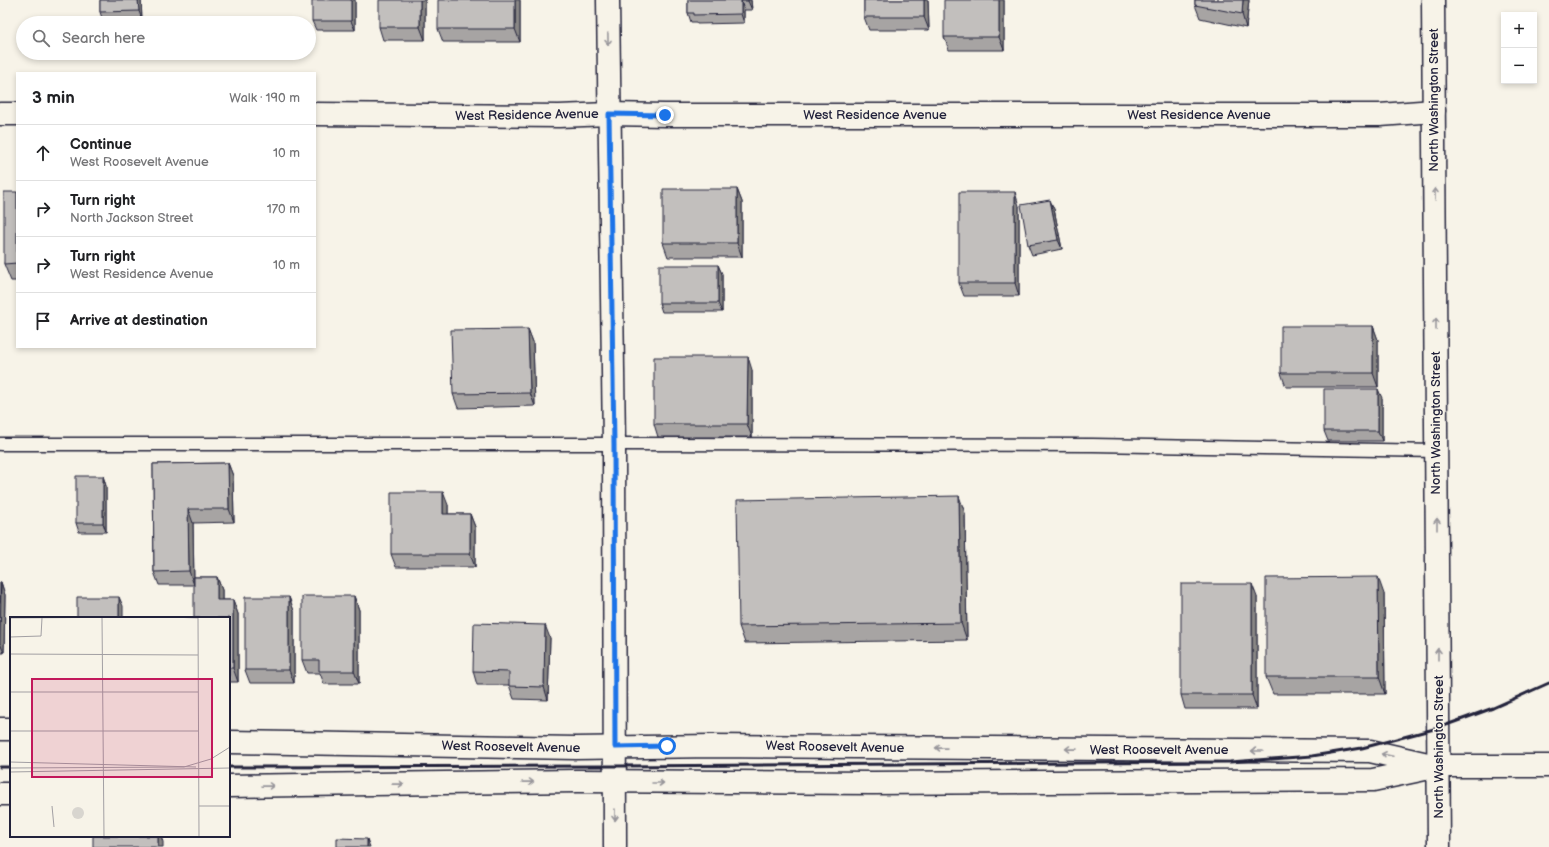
<!DOCTYPE html>
<meta charset="utf-8">
<style>
body{margin:0;font-family:"Balsamiq Sans",sans-serif;background:#f2f2f2;color:#202124}
.controls{position:absolute;right:12px;top:12px;display:grid;overflow:hidden;border-radius:0px;box-shadow:0 2px 6px #0003}
.controls button{width:36px;height:36px;display:grid;place-items:center;padding:0;border:0;border-bottom:1px solid #e0e0e0;background:#fff;color:#202124;font:20px sans-serif}
.stop{position:absolute;width:12px;height:12px;margin:-9px;border:3px solid #1a73e8;border-radius:50%;background:#fff}
.stop.end{background:#1a73e8;border-color:#fff;box-shadow:0 1px 4px #0008}
.list{margin:0;padding:0;list-style:none}
h2{display:flex;justify-content:space-between;align-items:center;height:52px;margin:0;padding:0 16px;font-size:17px}
h2 small{font-size:13px;font-weight:400;color:#757577}
.list li{display:grid;grid-template-columns:26px 1fr auto;gap:12px;align-items:center;box-sizing:border-box;height:56px;padding:0 16px;border-top:1px solid #e0e0e0}
.list b{display:block;font-size:15px;white-space:nowrap}
.list p{margin:0;font-size:13px;white-space:nowrap;color:#757577}
.list em{font-size:13px;font-style:normal;color:#757577}
.icon{flex:none;width:22px;height:22px;fill:none;stroke:currentColor;stroke-width:2;stroke-linecap:round;stroke-linejoin:round}
.map{position:relative;flex:none;width:1549px;height:847px;overflow:hidden}
.search{position:absolute;background:#fff;box-shadow:0 2px 6px #0003;left:16px;top:16px;width:300px;height:44px;display:flex;align-items:center;gap:10px;box-sizing:border-box;padding:0 14px;border-radius:22px;color:#757577;font-size:15px}
.panel{position:absolute;background:#fff;box-shadow:0 2px 6px #0003;left:16px;top:72px;width:300px;height:276px;border-radius:0px}
.map>svg:first-child{display:block}
.lines{fill:none;stroke-linecap:round;stroke-linejoin:round}
.lane-casing{stroke:#22223b;stroke-width:15}
.street-casing{stroke:#22223b;stroke-width:25}
.secondary-casing{stroke:#22223b;stroke-width:25}
.lane{stroke:#f7f3e8;stroke-width:12}
.street{stroke:#f7f3e8;stroke-width:22}
.secondary{stroke:#f7f3e8;stroke-width:22}
.rail{stroke:#22223b;stroke-width:3}
.wall{fill:#a7a4a3;stroke:#22223b}
.shaded-wall{fill:#888684;stroke:#22223b}
.building{fill:#c2bfbd;stroke:#22223b}
.oneway{stroke:#97959a}
.route{stroke:#1a73e8;stroke-width:5}
.labels{text-anchor:middle;dominant-baseline:central;stroke-width:3.5;stroke-linejoin:round;paint-order:stroke}
.street-label{font-size:13px;fill:#22223b;stroke:#f7f3e8}
.inset-road{fill:none;stroke:#a29fa3;stroke-width:1}
.view{fill:#c2185b;fill-opacity:0.15;stroke:#c2185b;stroke-width:2}
.inset-edge{fill:none;stroke:#22223b;stroke-width:2}
</style>
<div class="map">
<svg width="1549" height="847" viewBox="0 0 1549 847">
<rect width="100%" height="100%" fill="#f7f3e8"/>
<filter id="ink" filterUnits="userSpaceOnUse"><feTurbulence type="fractalNoise" baseFrequency=".025" numOctaves="2"/><feDisplacementMap in="SourceGraphic" scale="8" xChannelSelector="R" yChannelSelector="G"/><feConvolveMatrix kernelMatrix="1 2 1 2 8 2 1 2 1" color-interpolation-filters="sRGB"/></filter>
<g filter="url(#ink)">
<g class="lines">
<g class="lane-casing">
<path id="lane" d="M0,444H614L1093,445L1437,451"/>
</g>
<g class="street-casing">
<path id="street" d="M0,114H17
M315,114L559,116L609,114L665,115H1380L1434,111
M0,729H11
M229,742L576,748L712,746L1370,751L1432,765
M229,786L577,781L873,783L1373,780L1439,766H1549
M0,794H11"/>
</g>
<g class="secondary-casing">
<path id="secondary" d="M608,0L614,444L615,847
M1433,0L1439,847"/>
</g>
<use href="#lane" class="lane"/>
<use href="#street" class="street"/>
<use href="#secondary" class="secondary"/>
<path class="rail" d="M0,767H11
M229,767L615,766L1230,762L1312,756L1362,748L1438,728L1493,708L1549,683"/>
</g>
<path class="wall" d="M100,0H141L142,20L103,21L100,12Z
M355,0V30H316L312,21Z
M425,0V40H383L379,27Z
M520,0V42H443L438,29Z
M688,0H751L752,10H744V23L697,24L696,22H691L688,13Z
M864,0H928L929,30H869L864,17Z
M1004,0V50H949L944,37Z
M1195,0H1249L1246,28L1200,18L1195,5Z
M737,189L742,202V257H668L663,243Z
M17,192V281H11L4,264Z
M1019,206V296H964L959,283Z
M1054,209L1062,249L1032,255L1028,245Z
M718,265L722,274V312H662L659,303Z
M1373,326L1378,340V387H1286L1281,373Z
M528,329L533,342L535,406L458,408L453,394Z
M752,370V437H658L654,424Z
M1382,398V441H1328L1324,431Z
M228,463L233,476L234,522L193,523L194,585H159L154,572L153,464Z
M103,476L106,486V532H79L76,523Z
M448,505V514H470L475,527V567H396L391,554Z
M965,513L967,640L745,643L739,626Z
M194,577H217L222,590V600H233L238,614V682H229V618Z
M0,582H1L5,595L4,653H0Z
M1384,594L1385,694H1273L1266,677Z
M354,596L359,610V684H324L320,673H307L302,660Z
M289,597L294,611V683H250L245,670Z
M1257,597V709H1185L1181,695Z
M550,638L548,700L514,699L509,685H477L473,671Z"/>
<path class="shaded-wall" d="M138,0H141L142,20L139,11Z
M351,0H355V30L351,21Z
M420,0H425V40L420,27Z
M515,0H520V42L515,29Z
M748,0H751L752,10L748,1Z
M924,0H928L929,30L924,17Z
M999,0H1004V50L999,37Z
M1243,0H1249L1246,28L1242,14Z
M741,1L744,10V23L741,14Z
M737,189L742,202V257L737,243Z
M1015,192L1019,206V296L1015,283Z
M1050,200L1054,209L1062,249L1058,240Z
M718,265L722,274V312L718,303Z
M1373,326L1378,340V387L1373,373Z
M528,329L533,342L535,406L530,393Z
M748,357L752,370V437L747,424Z
M1378,389L1382,398V441L1378,431Z
M228,463L233,476L234,522L229,509Z
M103,476L106,486V532L103,523Z
M443,492L448,505V527L443,514Z
M959,496L965,513L967,640L961,623Z
M188,509L193,523L194,585L189,571Z
M470,514L475,527V567L470,554Z
M217,577L222,590V614L217,600Z
M1378,577L1384,594L1385,694L1379,677Z
M1,582L5,595L4,653L0,643Z
M1252,584L1257,597V709L1252,695Z
M354,596L359,610V684L354,671Z
M119,597L123,606V618H119Z
M289,597L294,611V683L289,670Z
M233,600L238,614V682L233,668Z
M545,625L550,638L548,700L544,687Z
M158,836H161L163,842V847H158Z
M367,839L370,847H367Z"/>
<path class="building" d="M100,0H138L139,11L100,12Z
M312,0H351V21H312Z
M379,0H420V27H379Z
M438,0H515V29H438Z
M688,0H748V1H741V14L694,15V13H688Z
M864,0H924V17H864Z
M944,0H999V37H944Z
M1195,0H1243L1242,14L1195,5Z
M663,189H737V243H663Z
M4,192H17V263L4,264Z
M959,192H1015V283H959Z
M1050,200L1058,240L1028,245L1021,205Z
M659,265H718V303H659Z
M1281,326H1373V373H1281Z
M528,329L530,393L453,394L451,330Z
M654,357H748L747,424H654Z
M1324,389H1378V431H1324Z
M228,463L229,509H188L189,571L154,572L153,464Z
M76,476H103V523H76Z
M391,492H443V514H470V554H391Z
M959,496L961,623L739,626L737,500Z
M194,577H217V600H233V668H229V618H194Z
M1378,577L1379,677H1266V578Z
M0,582H1L0,603Z
M1181,584H1252V695H1181Z
M302,596H354V671H319V660H302Z
M77,597H119V618H77Z
M245,597H289V670H245Z
M474,623L545,625L544,687L509,686V672L473,671Z
M93,836H158V847H93Z
M337,838L367,839V847H337Z"/>
<defs><path id="oneway-shaft" d="M-6 0H5M1.5-3L5.5 0L1.5 3" fill="none" stroke-width="1.6" stroke-linecap="round" stroke-linejoin="round"/></defs>
<g class="oneway">
<use href="#oneway-shaft" transform="translate(608 39) rotate(89)"/>
<use href="#oneway-shaft" transform="translate(1435 194) rotate(-90)"/>
<use href="#oneway-shaft" transform="translate(1436 324) rotate(-90)"/>
<use href="#oneway-shaft" transform="translate(1437 524) rotate(-90)"/>
<use href="#oneway-shaft" transform="translate(1438 654) rotate(-90)"/>
<use href="#oneway-shaft" transform="translate(941 748) rotate(-179)"/>
<use href="#oneway-shaft" transform="translate(1071 749) rotate(-179)"/>
<use href="#oneway-shaft" transform="translate(1257 751) rotate(-180)"/>
<use href="#oneway-shaft" transform="translate(1387 755) rotate(-168)"/>
<use href="#oneway-shaft" transform="translate(528 782) rotate(-1)"/>
<use href="#oneway-shaft" transform="translate(658 783)"/>
<use href="#oneway-shaft" transform="translate(398 784) rotate(-1)"/>
<use href="#oneway-shaft" transform="translate(268 786) rotate(-1)"/>
<use href="#oneway-shaft" transform="translate(615 815) rotate(90)"/>
</g>
</g>
<g class="lines" filter="url(#ink)">
<path class="route" d="M665,115L609,114L614,444L615,747L667,746"/>
</g>
<g class="labels">
<g class="street-label">
<text transform="translate(1434 100) rotate(-90)">North Washington Street</text>
<text transform="translate(527 115) rotate(-1)">West Residence Avenue</text>
<text x="875" y="115">West Residence Avenue</text>
<text x="1199" y="115">West Residence Avenue</text>
<text transform="translate(1436 423) rotate(-90)">North Washington Street</text>
<text transform="translate(511 747) rotate(1)">West Roosevelt Avenue</text>
<text transform="translate(835 747) rotate(1)">West Roosevelt Avenue</text>
<text transform="translate(1439 747) rotate(-90)">North Washington Street</text>
<text x="1159" y="750">West Roosevelt Avenue</text>
</g>
</g>
<g transform="translate(10 617)">
<rect width="220" height="220" fill="#f7f3e8"/>
<path d="M62 196a6 6 0 1 1 12 0a6 6 0 1 1-12 0Z" fill="#d8d5cf"/>
<path class="inset-road" d="M92,0L94,220M160,0L188,1M188,0L189,220M0,1L144,0M0,20L31,19L32,1M0,37L188,38M0,75H188M0,114H189M0,145L186,150M0,151L174,150L201,142L220,130M0,155L220,151M42,189L44,210M189,189H220"/>
<path class="view" d="M22,62H202V160H22Z"/>
<rect width="220" height="220" class="inset-edge"/>
</g>
</svg>
<div class="controls">
<button>+</button>
<button>−</button>
</div>
<div class="stop" style="left:667px;top:746px"></div>
<div class="stop end" style="left:665px;top:115px"></div>
<div class="search"><svg class="icon" aria-label="search" viewBox="0 0 24 24"><circle cx="10" cy="10" r="6"/><path d="M15 15l6 6"/></svg>Search here</div>
<section class="panel">
<h2>3 min<small>Walk · 190 m</small></h2>
<ul class="list">
<li><svg class="icon" aria-label="ahead" viewBox="0 0 24 24"><path d="M12 20V5M6 11l6-6 6 6"/></svg><div><b>Continue</b><p>West Roosevelt Avenue</p></div><em>10 m</em></li>
<li><svg class="icon" aria-label="right" viewBox="0 0 24 24"><path d="M7 20v-9h11M14 6l5 5-5 5"/></svg><div><b>Turn right</b><p>North Jackson Street</p></div><em>170 m</em></li>
<li><svg class="icon" aria-label="right" viewBox="0 0 24 24"><path d="M7 20v-9h11M14 6l5 5-5 5"/></svg><div><b>Turn right</b><p>West Residence Avenue</p></div><em>10 m</em></li>
<li><svg class="icon" aria-label="arrive" viewBox="0 0 24 24"><path d="M6 21V4h12l-3 4 3 4H6"/></svg><div><b>Arrive at destination</b></div></li>
</ul>
</section>
</div>
